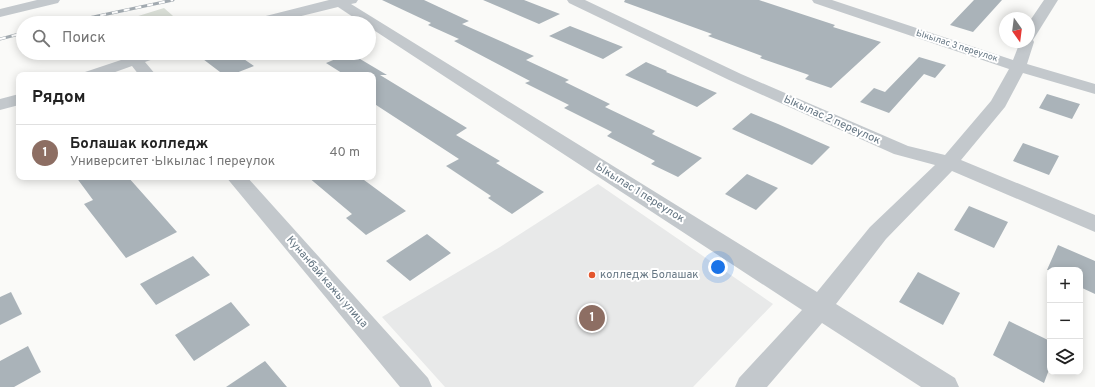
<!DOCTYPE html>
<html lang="ru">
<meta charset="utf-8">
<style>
body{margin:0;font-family:Overpass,sans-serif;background:#f2f2f2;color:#222}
.controls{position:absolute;right:12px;bottom:12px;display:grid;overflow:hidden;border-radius:8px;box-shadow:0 2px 10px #0003}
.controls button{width:36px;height:36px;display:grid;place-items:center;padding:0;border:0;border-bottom:1px solid #e0e0e0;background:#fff;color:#222;font:20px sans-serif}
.compass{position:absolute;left:999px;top:12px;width:36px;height:36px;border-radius:50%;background:#fff;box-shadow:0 2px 10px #0003;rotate:166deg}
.you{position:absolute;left:718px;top:267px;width:14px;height:14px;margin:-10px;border:3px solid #fff;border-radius:50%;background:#1a73e8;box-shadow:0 0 0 6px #1a73e833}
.badge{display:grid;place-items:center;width:26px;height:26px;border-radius:50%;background:#e4572e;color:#fff;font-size:13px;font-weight:700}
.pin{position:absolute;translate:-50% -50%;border:2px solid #fff;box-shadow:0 1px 4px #0006}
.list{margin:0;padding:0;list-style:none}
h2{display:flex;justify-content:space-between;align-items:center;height:52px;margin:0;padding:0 16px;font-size:17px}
h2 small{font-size:13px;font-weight:400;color:#767676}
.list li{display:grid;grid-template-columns:26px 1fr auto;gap:12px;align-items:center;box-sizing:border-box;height:56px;padding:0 16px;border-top:1px solid #e0e0e0}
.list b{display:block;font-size:15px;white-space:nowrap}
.list p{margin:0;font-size:13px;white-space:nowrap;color:#767676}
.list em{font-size:13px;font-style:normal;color:#767676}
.icon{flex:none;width:22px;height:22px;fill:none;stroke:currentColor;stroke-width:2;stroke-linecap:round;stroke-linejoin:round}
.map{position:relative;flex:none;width:1095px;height:387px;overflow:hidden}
.search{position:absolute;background:#fff;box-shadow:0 2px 10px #0003;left:16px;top:16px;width:360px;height:44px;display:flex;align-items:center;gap:10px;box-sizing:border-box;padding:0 14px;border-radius:22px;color:#767676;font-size:15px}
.panel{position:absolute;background:#fff;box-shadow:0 2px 10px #0003;left:16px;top:72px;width:360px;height:108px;border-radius:8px}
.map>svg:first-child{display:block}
.built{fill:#e8e9e9}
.green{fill:#dadfd7}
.building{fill:#aab3b9}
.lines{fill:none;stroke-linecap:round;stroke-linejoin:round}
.street{fill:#c3c8cc;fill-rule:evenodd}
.rail-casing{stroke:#a2aab0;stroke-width:3}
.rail{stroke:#fff;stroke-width:2;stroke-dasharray:6;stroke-linecap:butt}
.poi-dot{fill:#e4572e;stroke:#fff;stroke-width:1.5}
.labels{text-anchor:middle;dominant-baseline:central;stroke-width:4;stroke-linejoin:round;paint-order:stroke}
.far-street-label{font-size:9px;fill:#657683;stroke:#fff}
.street-label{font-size:11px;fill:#657683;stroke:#fff}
.poi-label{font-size:11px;fill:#657683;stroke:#fff;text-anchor:start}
</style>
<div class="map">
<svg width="1095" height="387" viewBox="0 0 1095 387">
<rect width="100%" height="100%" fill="#fafaf8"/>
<path class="built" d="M598,184L773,304L693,387H445L382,317L500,247Z"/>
<path class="green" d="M164,8L181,23H142L135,17Z"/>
<path class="building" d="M382,0H424L469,21L462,24L534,56L526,60L569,80L565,82L610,104L605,107L655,131L652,134L702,158L678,177L651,164L655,161L607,136L612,132L564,108L569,105L525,83L530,81L454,41L459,39L428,25L431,23Z
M483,0H524L560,14L539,24Z
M625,0H759L835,25L833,27L881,42L831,88L805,79L809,75L760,58L762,56L708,36L712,34L624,2Z
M974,0H1002L973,32L950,25Z
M570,26L623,47L603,59L549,36Z
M195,53H235L254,66L231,75H224Z
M350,53L387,75H380L467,128L456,135L500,161L496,163L544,192L512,214L488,198L491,196L446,166L459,159L373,103V75H345L326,63Z
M919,57L946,65L935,78L924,74L889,113L860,102L874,88L885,92Z
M646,62L667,71L666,72L717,93L697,107L625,75Z
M1047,94L1080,104L1072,119L1039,108Z
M751,113L778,124L830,147L812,165L732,129Z
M1023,143L1059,156L1049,175L1013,161Z
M747,174L778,188L756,210L725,194Z
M76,177H128L177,232L126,258L84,204L93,200Z
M308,177H360L406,211L366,235L346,218L352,214Z
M969,206L1008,222L994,248L954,230Z
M427,234L451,253L410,281L386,261Z
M1058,245L1095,261V294L1080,287V270H1047Z
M193,256L210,275L156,305L140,284Z
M918,272L960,293L943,325L899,302Z
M11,292L22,314L0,325V297Z
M231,302L250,325L194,361L175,335Z
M1009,321L1050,341V367L1044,383L993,355Z
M28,346L41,372L14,387H0V361Z
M265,361L287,387H226Z"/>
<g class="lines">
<path class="street" d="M37,0H60L58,3L0,17V9Z
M329,0H358L356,3L351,4L817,292L870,227L935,165L894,154L729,80L569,3L567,0H585L741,74L908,146L945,155L991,101L1009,69L814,3L812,0H832L1013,60L1020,42H1029V22L1044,0H1058L1033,40L1034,42L1027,64L1095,84V94L1023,73L1005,107L961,160L1095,215V232L952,171L886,239L836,304L955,378L959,387H921L822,323L767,387H735L739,378L802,310L369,27V23H362L338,7L273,23H248L250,20Z
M142,53H165L162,56L145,62L156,75H139L132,66L107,75H83L85,72Z
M19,94V105L0,110V99Z
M226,177H247L428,378L432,387H400Z"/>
<g class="rail-casing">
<path id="rail" d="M48,23L71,18
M65,23L173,0
M0,39L23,33"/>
</g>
<use href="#rail" class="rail"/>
</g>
<circle class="poi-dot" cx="592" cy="275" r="4"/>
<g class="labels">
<g class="far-street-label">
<text transform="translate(957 46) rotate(18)">Ыкылас 3 переулок</text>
</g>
<g class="street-label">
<text transform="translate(832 120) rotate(24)">Ыкылас 2 переулок</text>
<text transform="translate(640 193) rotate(32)">Ыкылас 1 переулок</text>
<text transform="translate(327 282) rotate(49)">Кунанбай кажы улица</text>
</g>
<g class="poi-label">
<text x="600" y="275">колледж Болашак</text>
</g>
</g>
</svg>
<div class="controls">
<button>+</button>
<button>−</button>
<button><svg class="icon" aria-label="layers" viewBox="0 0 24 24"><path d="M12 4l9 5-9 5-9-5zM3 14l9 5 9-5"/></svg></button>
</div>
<svg class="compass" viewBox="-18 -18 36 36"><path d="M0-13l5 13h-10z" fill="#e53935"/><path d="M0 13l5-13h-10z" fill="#767676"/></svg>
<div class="you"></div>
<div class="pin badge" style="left:592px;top:318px;background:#8d6e63">1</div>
<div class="search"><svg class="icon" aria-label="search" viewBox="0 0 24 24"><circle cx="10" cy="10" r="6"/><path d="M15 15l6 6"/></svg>Поиск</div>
<section class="panel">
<h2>Рядом<small></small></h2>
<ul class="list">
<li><span class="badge" style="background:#8d6e63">1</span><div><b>Болашак колледж</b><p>Университет · Ыкылас 1 переулок</p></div><em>40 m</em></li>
</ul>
</section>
</div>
